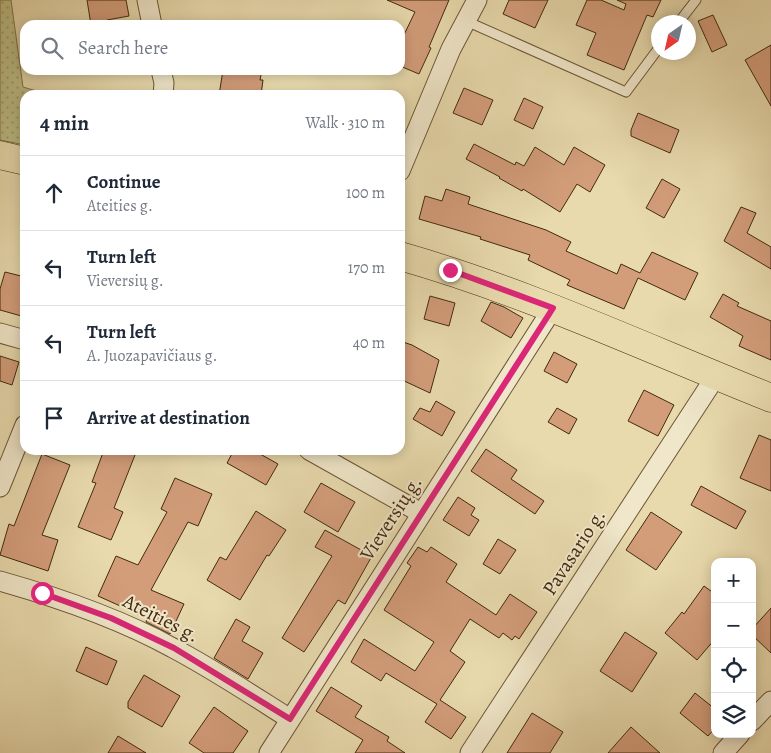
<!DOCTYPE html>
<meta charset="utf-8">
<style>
body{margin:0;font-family:Alegreya,serif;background:#f6f6f7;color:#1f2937}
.controls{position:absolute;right:15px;bottom:15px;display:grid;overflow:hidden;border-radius:10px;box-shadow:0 2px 12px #0003}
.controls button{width:45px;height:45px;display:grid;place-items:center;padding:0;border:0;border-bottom:1px solid #e0e1e3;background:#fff;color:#1f2937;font:25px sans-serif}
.compass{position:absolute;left:651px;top:15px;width:45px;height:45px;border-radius:50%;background:#fff;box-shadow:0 2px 12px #0003;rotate:214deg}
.stop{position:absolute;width:15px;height:15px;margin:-11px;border:4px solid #db2777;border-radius:50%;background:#fff}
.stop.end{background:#db2777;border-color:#fff;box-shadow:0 1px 5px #0008}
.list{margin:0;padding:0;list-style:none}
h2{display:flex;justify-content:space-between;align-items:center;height:65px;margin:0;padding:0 20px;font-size:21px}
h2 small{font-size:16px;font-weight:400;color:#747a83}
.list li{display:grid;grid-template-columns:32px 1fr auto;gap:15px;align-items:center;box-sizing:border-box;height:75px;padding:0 20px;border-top:1px solid #e0e1e3}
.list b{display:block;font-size:19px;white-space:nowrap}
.list p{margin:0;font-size:16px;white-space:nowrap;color:#747a83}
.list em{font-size:16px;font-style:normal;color:#747a83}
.icon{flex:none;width:28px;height:28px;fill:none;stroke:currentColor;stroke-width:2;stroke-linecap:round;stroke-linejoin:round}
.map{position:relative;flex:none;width:771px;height:753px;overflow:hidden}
.search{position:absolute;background:#fff;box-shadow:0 2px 12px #0003;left:20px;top:20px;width:385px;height:55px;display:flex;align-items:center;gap:12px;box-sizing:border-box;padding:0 18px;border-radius:15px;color:#747a83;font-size:19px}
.panel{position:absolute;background:#fff;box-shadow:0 2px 12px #0003;left:20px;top:90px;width:385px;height:365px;border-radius:15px}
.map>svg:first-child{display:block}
.grass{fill:url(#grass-dots);stroke:#80744a}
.building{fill:#d39d7a;stroke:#422a0f}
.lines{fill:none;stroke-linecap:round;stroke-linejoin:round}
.service-casing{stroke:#6c5636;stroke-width:11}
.minor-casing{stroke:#6c5636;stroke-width:21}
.primary-casing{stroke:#422a0f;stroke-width:29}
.service{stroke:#f0e7ca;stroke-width:9}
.minor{stroke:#f0e7ca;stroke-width:19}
.primary{stroke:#e8daad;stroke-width:28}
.route{stroke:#db2777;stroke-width:6}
.labels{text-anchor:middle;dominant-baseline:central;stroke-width:4;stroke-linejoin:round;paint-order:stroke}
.street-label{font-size:20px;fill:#422a0f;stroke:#f0e7ca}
</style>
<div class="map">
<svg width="771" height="753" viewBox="0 0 771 753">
<defs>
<pattern id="grass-dots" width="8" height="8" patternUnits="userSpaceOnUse" patternTransform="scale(1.25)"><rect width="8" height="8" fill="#bdbd85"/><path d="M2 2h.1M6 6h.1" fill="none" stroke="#9b9a6b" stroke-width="1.8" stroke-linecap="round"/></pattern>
</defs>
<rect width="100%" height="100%" fill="#e8daad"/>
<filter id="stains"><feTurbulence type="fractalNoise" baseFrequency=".004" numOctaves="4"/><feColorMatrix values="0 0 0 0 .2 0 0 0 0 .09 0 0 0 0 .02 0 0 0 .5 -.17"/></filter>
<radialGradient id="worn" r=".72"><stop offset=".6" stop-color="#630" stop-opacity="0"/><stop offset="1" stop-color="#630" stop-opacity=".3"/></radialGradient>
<path class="grass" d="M0,0H11L23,87L50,95H25V145L0,140Z"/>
<path class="building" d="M87,0H126L129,16L107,20L108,25H91Z
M387,0H449L429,47L431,48L419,74L400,66V43L415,12Z
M509,0H548L535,28L503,14Z
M587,0H601L624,10L626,4L617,0H661L653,17L647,15L624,70L587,55L596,33L576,25Z
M713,15L727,45L712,52L698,21Z
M771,45V106L745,60Z
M223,70H262L260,80H263L261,95H219Z
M464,88L493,100L482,125L453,113Z
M524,98L543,107L533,129L514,120Z
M638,113L679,130L670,153L631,136V130Z
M474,144L515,165L516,162L524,166L535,147L564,165L574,147L605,165L590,192L577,184L560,212L523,189L522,191L499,178L500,177L466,159Z
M662,179L680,189L664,218L646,208Z
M446,189L470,197L468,204L546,230L571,242L566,251L617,274L621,264L640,273L652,252L698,273L685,300L638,278L624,309L567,285L570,280L528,260L530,255L480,239L481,237L419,219L425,196L442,201Z
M741,207L756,213L747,233L771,247V269L724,241Z
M5,272L25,277V317L0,310V289Z
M723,294L739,303L737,306L771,321V360L739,346L743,336L710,317Z
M430,296L455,303L449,326L424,319Z
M491,302L504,307L523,318L511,338L481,321Z
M400,341L412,345L439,360L430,393L400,379Z
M554,352L577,364L567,383L544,371Z
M0,356L19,362L12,385L0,381Z
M644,390L674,405L658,436L628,421Z
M436,401L455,412L442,436L413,419L420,408L430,412Z
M557,408L577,419L569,434L548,422Z
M759,435L771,440V491L740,478Z
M486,449L517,470L511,479L544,501L535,514L471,471Z
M104,450H137L114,508L123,512L111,540L78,527L96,483L92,482Z
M234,450H253L278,464L266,485L227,463Z
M42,454L70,465L42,535L58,540L48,571L0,555L9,524L14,526Z
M175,478L212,494L198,526L188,522L151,590L184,604L170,634L146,622L147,618L98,596L116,556L138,565L167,512L161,509Z
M321,483L355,502L338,532L304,512Z
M701,486L746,511L736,529L691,505Z
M458,497L475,508L471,515L479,520L469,536L443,520Z
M256,511L286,530L269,556L267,555L240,600L207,580L220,557L226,560Z
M651,512L682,532L656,570L626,550Z
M325,530L372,556L345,604L338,600L304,652L282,638L332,556L315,547Z
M498,539L516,550L500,574L483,564Z
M418,547L427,552L431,547L457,564L446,582L496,615L510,594L537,612L519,639L515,636L512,640L503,633L499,638L470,619L450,651L465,662L440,700L466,717L451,739L425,722L437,704L386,673L381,681L351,662L364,639L415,671L434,642L384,610L411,566L407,563Z
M704,586L715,594V639L697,660L665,633L682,612L684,614Z
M771,608V653L752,635V629Z
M236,619L250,627L242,641L263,653L248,679L214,658Z
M625,632L657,653L632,692L600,671Z
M86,647L117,661L107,685L76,671Z
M144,675L180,696L162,727L128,708V702Z
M331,687L362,706L355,717L389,737L387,741L405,753H355L363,740L316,711Z
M695,693L715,709V728L708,736L680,713Z
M214,707L248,731L233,753H204L189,743Z
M532,713L563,732L550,753H507Z
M631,727L660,753H608Z
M118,736L146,753H108Z"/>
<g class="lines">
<g class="service-casing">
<path id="service" d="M466,21L626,92L658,49
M679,22L696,0"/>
</g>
<g class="minor-casing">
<path id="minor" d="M147,0L152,25
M161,70L164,83L163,95
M400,171L451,49L477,0
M0,333L25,340
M309,450L421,513
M0,487L25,425
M0,581C60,598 119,618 173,648C213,669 252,695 290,719
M752,721L771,701
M269,753L553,308
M470,753L716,376
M723,753L740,734"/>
</g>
<g class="primary-casing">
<path id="primary" d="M0,155L25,161
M400,256C527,292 648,349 771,398"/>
</g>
<use href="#service" class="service"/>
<use href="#minor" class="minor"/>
<use href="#primary" class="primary"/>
</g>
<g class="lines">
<path class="route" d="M42,593L111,618L174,648L290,719L553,308L450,270"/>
</g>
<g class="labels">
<g class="street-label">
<text transform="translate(391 518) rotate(-57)">Vieversių g.</text>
<text transform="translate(574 552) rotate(-57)">Pavasario g.</text>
<text transform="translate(161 618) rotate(27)">Ateities g.</text>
</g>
</g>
<rect width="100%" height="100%" filter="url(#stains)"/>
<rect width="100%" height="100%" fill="url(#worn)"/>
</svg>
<div class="controls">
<button>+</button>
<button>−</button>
<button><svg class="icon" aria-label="locate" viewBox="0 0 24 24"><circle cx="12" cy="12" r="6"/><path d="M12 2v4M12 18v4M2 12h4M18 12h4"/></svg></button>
<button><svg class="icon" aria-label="layers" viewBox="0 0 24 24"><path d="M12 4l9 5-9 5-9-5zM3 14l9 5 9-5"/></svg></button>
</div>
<svg class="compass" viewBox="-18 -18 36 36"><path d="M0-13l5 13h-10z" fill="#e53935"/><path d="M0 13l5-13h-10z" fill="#747a83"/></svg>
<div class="stop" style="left:42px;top:593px"></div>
<div class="stop end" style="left:450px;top:270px"></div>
<div class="search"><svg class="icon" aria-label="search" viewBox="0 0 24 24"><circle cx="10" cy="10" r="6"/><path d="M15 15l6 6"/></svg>Search here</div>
<section class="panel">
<h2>4 min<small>Walk · 310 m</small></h2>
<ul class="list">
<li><svg class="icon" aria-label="ahead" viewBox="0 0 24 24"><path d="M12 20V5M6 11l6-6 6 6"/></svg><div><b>Continue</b><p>Ateities g.</p></div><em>100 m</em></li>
<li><svg class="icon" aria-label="left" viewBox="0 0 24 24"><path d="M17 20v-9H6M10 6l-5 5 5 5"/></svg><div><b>Turn left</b><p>Vieversių g.</p></div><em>170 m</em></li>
<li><svg class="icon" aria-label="left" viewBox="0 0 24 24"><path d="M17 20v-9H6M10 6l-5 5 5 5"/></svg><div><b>Turn left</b><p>A. Juozapavičiaus g.</p></div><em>40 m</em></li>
<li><svg class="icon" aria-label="arrive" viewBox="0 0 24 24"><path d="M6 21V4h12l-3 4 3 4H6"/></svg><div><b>Arrive at destination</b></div></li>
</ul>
</section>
</div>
